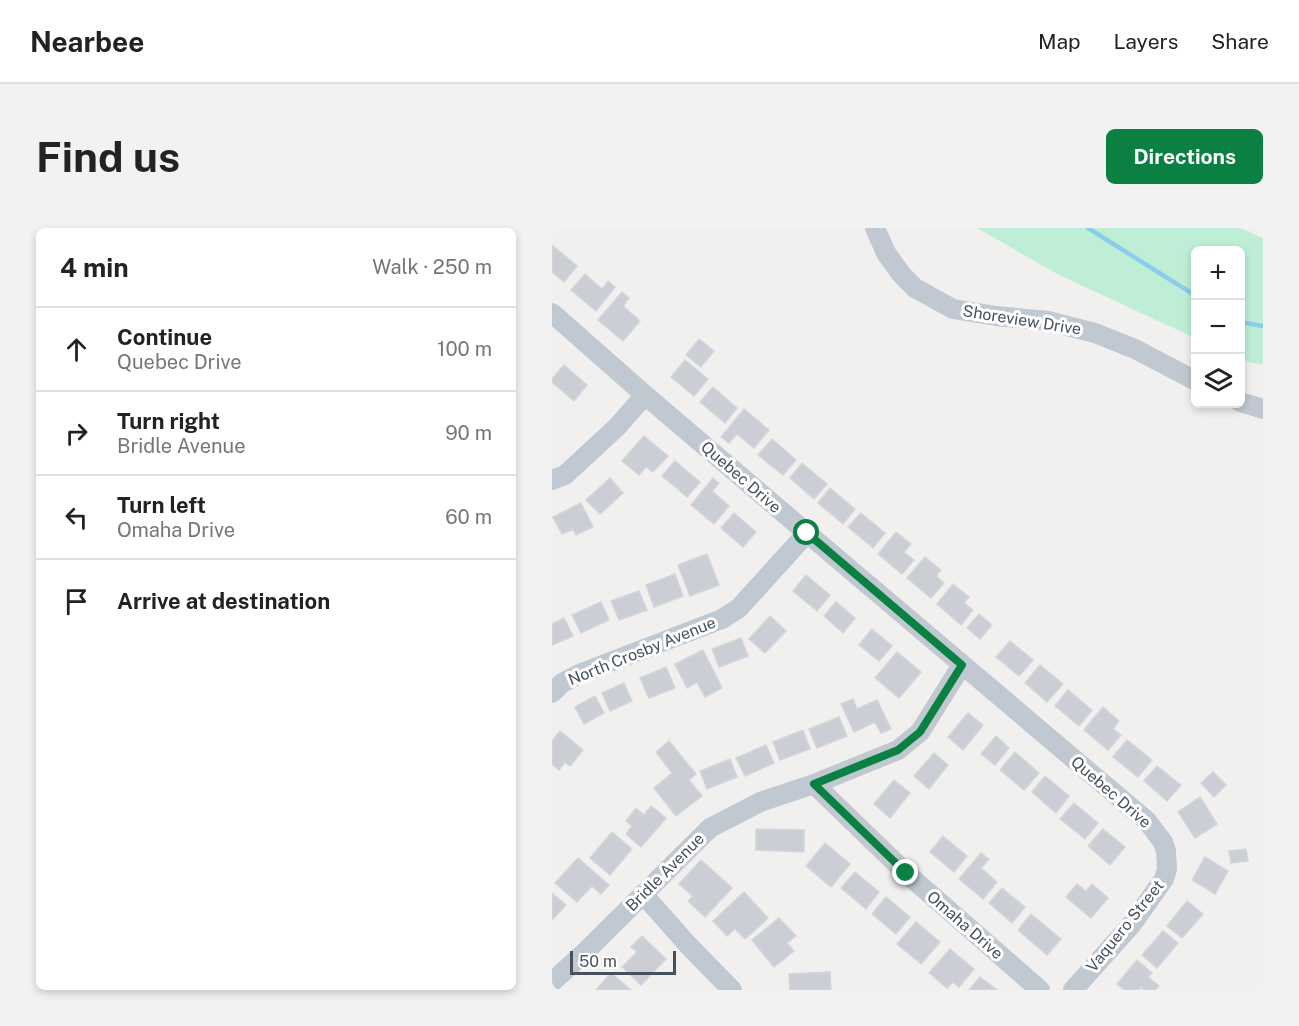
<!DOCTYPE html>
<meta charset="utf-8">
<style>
body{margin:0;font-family:"Public Sans",sans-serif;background:#f2f2f2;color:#222}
.controls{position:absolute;right:18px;top:18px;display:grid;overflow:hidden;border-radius:9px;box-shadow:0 3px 9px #0003}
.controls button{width:54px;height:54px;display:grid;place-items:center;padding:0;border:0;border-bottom:2px solid #e0e0e0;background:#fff;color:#222;font:30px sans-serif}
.scale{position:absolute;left:18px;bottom:15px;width:106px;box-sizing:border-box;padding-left:6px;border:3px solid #47505d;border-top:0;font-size:16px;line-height:21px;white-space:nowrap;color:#47505d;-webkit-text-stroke:4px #fff;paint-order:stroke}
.stop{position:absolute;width:18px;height:18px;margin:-14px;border:4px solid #0b8043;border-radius:50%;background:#fff}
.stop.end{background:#0b8043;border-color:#fff;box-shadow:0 2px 6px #0008}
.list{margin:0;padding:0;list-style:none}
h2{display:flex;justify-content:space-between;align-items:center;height:78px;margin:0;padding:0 24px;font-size:26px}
h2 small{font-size:20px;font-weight:400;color:#767676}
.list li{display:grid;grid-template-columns:39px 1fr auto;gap:18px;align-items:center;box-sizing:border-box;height:84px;padding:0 24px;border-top:2px solid #e0e0e0}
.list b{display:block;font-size:22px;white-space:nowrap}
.list p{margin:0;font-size:20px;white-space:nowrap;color:#767676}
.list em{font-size:20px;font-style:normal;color:#767676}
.icon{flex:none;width:33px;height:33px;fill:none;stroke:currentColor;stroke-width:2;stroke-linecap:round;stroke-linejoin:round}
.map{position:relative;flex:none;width:711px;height:762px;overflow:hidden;border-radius:9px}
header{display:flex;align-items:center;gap:36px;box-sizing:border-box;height:84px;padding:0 30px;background:#fff;border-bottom:2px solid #e0e0e0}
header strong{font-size:28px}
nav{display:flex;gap:33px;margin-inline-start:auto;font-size:21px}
.intro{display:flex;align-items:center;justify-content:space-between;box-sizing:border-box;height:144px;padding:0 36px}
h1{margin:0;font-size:42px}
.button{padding:15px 27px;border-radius:9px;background:#0b8043;color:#fff;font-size:21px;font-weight:700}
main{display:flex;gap:36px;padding:0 36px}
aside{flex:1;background:#fff;border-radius:9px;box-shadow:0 3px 9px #0003}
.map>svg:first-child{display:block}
.green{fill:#beefd6}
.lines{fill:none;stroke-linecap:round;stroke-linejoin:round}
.stream{stroke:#8bceec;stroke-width:4.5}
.building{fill:#cbced5;stroke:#d3d5db;stroke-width:1.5}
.minor{stroke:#c0c8d1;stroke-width:20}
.route{stroke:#0b8043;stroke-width:8}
.labels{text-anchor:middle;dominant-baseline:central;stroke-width:6;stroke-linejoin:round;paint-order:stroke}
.street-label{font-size:16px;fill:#47505d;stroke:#fff}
</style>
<header>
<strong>Nearbee</strong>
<nav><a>Map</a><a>Layers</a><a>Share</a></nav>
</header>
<div class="intro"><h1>Find us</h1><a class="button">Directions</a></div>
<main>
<aside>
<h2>4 min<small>Walk · 250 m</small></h2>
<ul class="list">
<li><svg class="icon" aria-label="ahead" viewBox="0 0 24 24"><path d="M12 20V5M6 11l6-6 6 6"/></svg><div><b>Continue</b><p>Quebec Drive</p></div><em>100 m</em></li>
<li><svg class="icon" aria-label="right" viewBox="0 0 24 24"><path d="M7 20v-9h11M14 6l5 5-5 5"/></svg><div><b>Turn right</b><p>Bridle Avenue</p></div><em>90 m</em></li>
<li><svg class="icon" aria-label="left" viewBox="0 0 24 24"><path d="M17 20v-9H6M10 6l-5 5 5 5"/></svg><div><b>Turn left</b><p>Omaha Drive</p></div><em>60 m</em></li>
<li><svg class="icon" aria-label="arrive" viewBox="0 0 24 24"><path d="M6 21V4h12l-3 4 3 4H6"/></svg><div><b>Arrive at destination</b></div></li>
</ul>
</aside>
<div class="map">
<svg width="711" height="762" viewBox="0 0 711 762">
<rect width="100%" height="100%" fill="#f2f0ef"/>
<path class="green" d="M425,0H688L711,10V136L699,135L689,130L688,22H644L643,110L505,46Z"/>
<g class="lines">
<path class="stream" d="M536,0L644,68
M688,94L711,98"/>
</g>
<path class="building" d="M1,18L25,38L12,54L0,44V20Z
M33,46L50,61L56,53L63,59L44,83L19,62Z
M70,64L77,70L71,78L88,93L71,113L46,92Z
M147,111L162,123L149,139L134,127Z
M133,132L156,151L142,168L119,149Z
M12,137L35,157L22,173L0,154V151Z
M161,159L185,180L173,195L148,174Z
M192,181L217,202L202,220L185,206L177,215L169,209Z
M92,208L116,228L101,244L94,239L87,247L70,233Z
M220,211L244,232L231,247L206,227Z
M123,233L148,254L135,269L110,248Z
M250,235L275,256L262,271L238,250Z
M58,250L71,265L48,286L34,272Z
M161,250L167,255L160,263L177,278L162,296L139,277Z
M278,260L303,281L291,296L266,275Z
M29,275L41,299L24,307L21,301L10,306L1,289Z
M182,285L204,304L191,319L169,300Z
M309,285L333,305L321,320L296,299Z
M344,304L359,316L352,324L362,332L350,346L326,326Z
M155,326L167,357L138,368L126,337Z
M373,329L389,342L384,348L392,355L379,370L355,350Z
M123,346L131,368L102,379L94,357Z
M254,347L278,367L265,383L241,363Z
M401,356L417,369L412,375L421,382L409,397L385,376Z
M87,363L95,382L67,392L59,373Z
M49,374L57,392L29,405L20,387Z
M284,374L303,390L291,405L272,388Z
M427,386L440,397L428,411L415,400Z
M218,388L234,403L213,425L197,411Z
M12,390L21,408L0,417V396Z
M320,401L340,418L327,433L307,417Z
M189,410L196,428L167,439L160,421Z
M458,413L481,432L467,448L444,429Z
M151,422L170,460L153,469L145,454L135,460L123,436Z
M345,424L369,444L347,470L323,450Z
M488,437L511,456L495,474L473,455Z
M114,439L123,460L97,470L88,450Z
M72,455L80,473L58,483L50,465Z
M516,462L540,482L527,498L503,478Z
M43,468L52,485L32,496L23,479Z
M301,471L305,481L325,472L339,501L329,505L323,494L302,504L289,476Z
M551,479L567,493L561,501L569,507L556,522L532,502Z
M416,485L431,497L411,522L396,509Z
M287,489L295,508L265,520L257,501Z
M251,502L258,521L228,532L221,514Z
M8,503L31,522L18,538L13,534L7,542L0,536V513Z
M444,508L457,520L443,537L429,526Z
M575,512L600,532L586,549L561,529Z
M117,513L144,546L137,552L150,568L124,588L102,560L120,545L104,524Z
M214,517L222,535L193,548L184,530Z
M463,524L487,545L472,562L448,542Z
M382,525L396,537L377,561L362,548Z
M178,531L185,549L155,561L148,543Z
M605,538L629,557L615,573L592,553Z
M661,544L674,557L662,569L649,555Z
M493,548L517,568L504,585L480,564Z
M342,552L358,565L338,590L322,576Z
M648,569L665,596L643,610L626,584Z
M522,575L546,595L533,611L508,591Z
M99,578L114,590L89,619L74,606L80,598L74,593L84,580L92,587Z
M204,601L252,602V624L204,622Z
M551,601L573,619L558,637L536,618Z
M60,604L80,621L58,647L38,630Z
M391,608L415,628L402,644L378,624Z
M273,615L298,636L279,659L254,638Z
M694,621L696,633L679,635L677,623Z
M429,625L437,631L429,640L445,654L431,671L407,651Z
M653,629L676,643L663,666L640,652Z
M26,630L57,657L49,666L40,658L25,674L3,655Z
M149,632L180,660L153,689L136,673L141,668L127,656Z
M303,644L327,664L314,681L289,660Z
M525,656L534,663L540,656L556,670L539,690L514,669Z
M450,660L473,679L460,695L437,675Z
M192,664L216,690L193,711L183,701L175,708L161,693Z
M0,665L14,677L0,692Z
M334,669L358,689L344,706L320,686Z
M635,673L651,686L630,710L615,698Z
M479,686L509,711L495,727L466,702Z
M227,690L244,708L235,715L242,723L222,739L200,712Z
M364,694L388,714L369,736L345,716Z
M611,703L626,715L605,740L590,727Z
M90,708L114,731L89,757L70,739L85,724L79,719Z
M398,721L422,741L407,759L401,754L395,760L377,745Z
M585,732L600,745L596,749L607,758L603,762H592L589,759L586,762H572L565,756Z
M278,744L279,762H238L237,746Z
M59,745L79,762H44Z
M428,749L445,762H417Z"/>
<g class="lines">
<path class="minor" d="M323,0L334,25L350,47L363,60L401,81L444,88L496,93L543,105L583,121L644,153
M0,85L93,167L255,305L595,593L611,614L614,623L615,641L612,651L580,696L521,762
M688,174L711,181
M0,252L13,247L65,199L93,167
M0,465L10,455L27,446L170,391L187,380L255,305
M262,556L354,645L488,762
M91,666L136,717L180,762
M0,754L31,726L158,600L208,574L262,556L346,522L368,504L410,437"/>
</g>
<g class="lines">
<path class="route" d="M255,305L410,437L368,504L346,522L262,556L354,645"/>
</g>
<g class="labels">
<g class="street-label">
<text transform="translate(470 92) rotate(9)">Shoreview Drive</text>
<text transform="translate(189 249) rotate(41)">Quebec Drive</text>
<text transform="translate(90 423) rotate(-22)">North Crosby Avenue</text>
<text transform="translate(559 564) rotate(41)">Quebec Drive</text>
<text transform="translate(113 644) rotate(-45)">Bridle Avenue</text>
<text transform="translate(413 697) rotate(41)">Omaha Drive</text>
<text transform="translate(573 698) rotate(-51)">Vaquero Street</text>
</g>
</g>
</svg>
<div class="controls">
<button>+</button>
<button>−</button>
<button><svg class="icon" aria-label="layers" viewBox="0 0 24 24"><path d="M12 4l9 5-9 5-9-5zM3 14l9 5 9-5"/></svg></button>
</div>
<div class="scale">50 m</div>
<div class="stop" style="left:255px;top:305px"></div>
<div class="stop end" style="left:354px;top:645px"></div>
</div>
</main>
